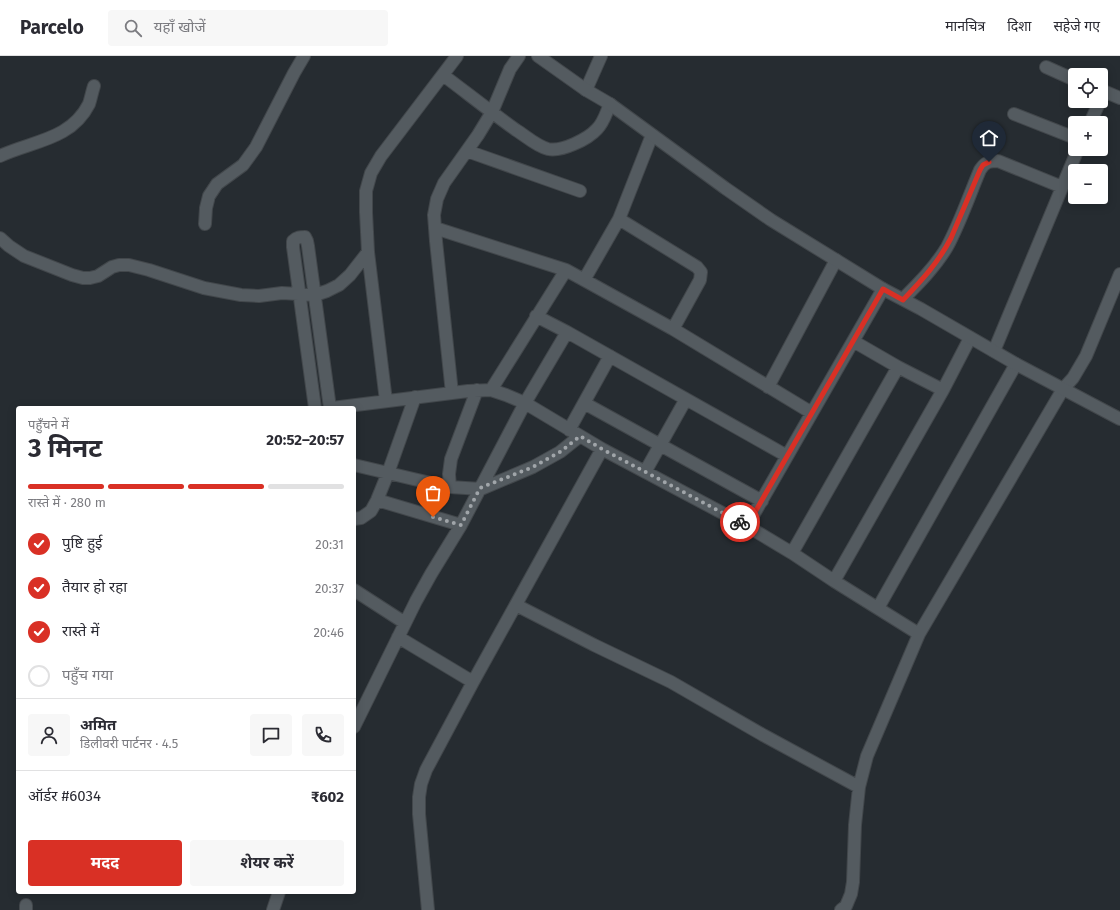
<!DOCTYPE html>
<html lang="hi">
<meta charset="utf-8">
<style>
body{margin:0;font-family:"Fira Sans","Noto Sans Devanagari",sans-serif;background:#f7f7f7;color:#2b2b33;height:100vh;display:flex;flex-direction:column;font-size:15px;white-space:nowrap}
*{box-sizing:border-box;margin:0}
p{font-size:13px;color:#7c7c81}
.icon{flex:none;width:22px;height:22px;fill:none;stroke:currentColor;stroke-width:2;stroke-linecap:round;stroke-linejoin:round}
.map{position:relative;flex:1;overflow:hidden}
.drawer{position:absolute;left:16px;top:350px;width:340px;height:488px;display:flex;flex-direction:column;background:#fff;border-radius:4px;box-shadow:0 2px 10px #0003}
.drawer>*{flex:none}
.controls{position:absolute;left:1068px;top:12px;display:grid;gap:8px}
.controls a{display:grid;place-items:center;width:40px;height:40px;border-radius:4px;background:#fff;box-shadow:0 2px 10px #0003;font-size:20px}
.pin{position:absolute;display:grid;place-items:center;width:34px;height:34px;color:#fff;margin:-41px -17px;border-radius:50% 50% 50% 0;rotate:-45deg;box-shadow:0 0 4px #0007}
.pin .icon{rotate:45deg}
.courier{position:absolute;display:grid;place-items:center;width:40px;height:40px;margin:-20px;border:3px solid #d93025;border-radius:50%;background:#fff;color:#222;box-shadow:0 1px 5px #0007}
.head em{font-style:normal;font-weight:700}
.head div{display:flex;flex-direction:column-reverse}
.head{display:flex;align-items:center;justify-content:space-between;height:68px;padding:0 12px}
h1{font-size:26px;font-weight:700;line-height:30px}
.bar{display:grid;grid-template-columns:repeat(4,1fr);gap:6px 4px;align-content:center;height:48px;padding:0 12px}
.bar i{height:5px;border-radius:3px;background:#e1e1e2}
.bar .current{background:#d93025}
.bar p{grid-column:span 4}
.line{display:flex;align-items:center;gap:10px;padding:0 12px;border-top:1px solid #e1e1e2}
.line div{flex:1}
.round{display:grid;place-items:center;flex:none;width:42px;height:42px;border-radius:4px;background:#f7f7f7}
ol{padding:0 12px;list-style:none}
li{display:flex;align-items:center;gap:12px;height:44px}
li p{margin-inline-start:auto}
li .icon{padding:4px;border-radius:50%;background:#d93025;color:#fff;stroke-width:4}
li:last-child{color:#7c7c81}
li i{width:22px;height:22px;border:2px solid #e1e1e2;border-radius:50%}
.primary-button{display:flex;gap:8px;margin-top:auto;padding:8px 12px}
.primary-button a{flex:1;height:46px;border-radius:4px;background:#d93025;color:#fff;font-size:16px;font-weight:700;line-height:46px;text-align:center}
.primary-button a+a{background:#f7f7f7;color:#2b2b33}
header{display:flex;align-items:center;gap:24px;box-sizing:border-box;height:56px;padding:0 20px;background:#fff;border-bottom:1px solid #e1e1e2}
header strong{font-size:19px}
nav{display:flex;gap:22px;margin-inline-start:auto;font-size:14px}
.search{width:280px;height:36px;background:#f7f7f7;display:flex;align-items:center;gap:10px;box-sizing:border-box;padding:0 14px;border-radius:4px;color:#7c7c81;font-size:15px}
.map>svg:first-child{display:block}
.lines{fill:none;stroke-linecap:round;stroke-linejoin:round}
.minor-casing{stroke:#42474b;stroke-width:14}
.tertiary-casing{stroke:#42474b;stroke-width:14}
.minor{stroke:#545b60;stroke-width:12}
.tertiary{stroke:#545b60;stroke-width:12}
.done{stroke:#a0a5a9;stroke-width:4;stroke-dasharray:0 7.2}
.route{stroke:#d93025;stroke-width:5}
</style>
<header>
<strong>Parcelo</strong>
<div class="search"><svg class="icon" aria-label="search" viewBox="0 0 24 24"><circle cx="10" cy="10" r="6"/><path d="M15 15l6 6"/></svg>यहाँ खोजें</div>
<nav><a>मानचित्र</a><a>दिशा</a><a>सहेजे गए</a></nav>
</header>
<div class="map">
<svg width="1120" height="854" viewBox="0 0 1120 854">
<rect width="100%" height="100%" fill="#262c31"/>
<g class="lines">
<!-- minor casing -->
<g class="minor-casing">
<path id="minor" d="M 1046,11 L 1075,24
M 443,19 C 467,37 491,56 516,74 C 526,80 536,90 548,93 C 562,96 588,83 597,73 C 604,66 606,57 610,48
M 586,34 L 601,0
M 1101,34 L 1120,42
M 1014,58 L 1075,82
M 1090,67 L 1100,45
M 467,95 L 580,135
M 0,100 C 32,85 71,84 89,48 C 91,42 92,36 94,30
M 619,163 L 697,211 L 701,216 L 700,224 L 673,273
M 205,168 L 206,152 L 209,140 L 217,128 L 243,109 L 256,91 L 294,17 L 304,0
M 435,172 L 566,214
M 0,182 L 9,190 L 24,200 L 72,219 L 83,222 L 90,222 L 98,220 L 112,211 L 119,209 L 129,209 L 149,214 L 204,232 L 241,239 L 259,240 L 282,237 L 315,239 L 327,235 L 339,229 L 350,219 L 368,196
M 584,224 L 619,163 L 652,79
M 883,233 L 747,470 L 792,497 L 834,525 L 919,578 L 1063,333 L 1073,322 L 1086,300 L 1120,218
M 903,243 C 919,227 935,211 947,191 C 960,167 969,140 980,114 C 985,106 989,105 998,105 L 1062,131
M 536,260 L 567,276 L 787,400
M 853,285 L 898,311 L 943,334
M 994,295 L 1078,93
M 768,331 L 836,204
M 491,334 L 566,214 L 673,273 L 812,357
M 452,337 L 436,185 L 434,159 L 437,143 L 444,127 L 478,79 L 492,56 L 510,13 L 519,0
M 386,345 L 368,196 L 366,156 L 366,135 L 371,117 L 381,100 L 457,0
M 584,347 L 762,445
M 315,352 L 293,191 L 293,185 C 297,181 300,181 305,181 L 307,185 L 308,190 L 330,352
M 332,352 L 468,335 L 491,334 L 506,339 L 525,347 L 602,393 L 747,470
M 569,374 L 610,300
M 354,409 L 422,425 L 450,431 L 481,433 L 533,411 L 560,396 L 580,380
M 645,416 L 686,343
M 450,431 L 449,418 L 451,403 L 477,334
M 377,444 L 461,469
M 354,463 L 361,462 L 371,455 L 377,444 L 388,417 L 415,341
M 792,497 L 898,311
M 834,525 L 943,334 L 970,282
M 354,534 L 405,567
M 516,549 L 594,589 L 671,626 L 763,679 L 859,731
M 878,552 L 1016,308
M 398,581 L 473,626
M 354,671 L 416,545 L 431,518 L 461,469 L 525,347 L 567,276
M 26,854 L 26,849
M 273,854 L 279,836
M 428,854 L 419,758 L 419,741 L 421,728 L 426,714 L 473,626 L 602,393
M 841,854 L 846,850 L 851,838 L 853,826 L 855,769 L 859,731 L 867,700 L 919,578"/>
</g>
<!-- tertiary casing -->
<g class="tertiary-casing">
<path id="tertiary" d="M 538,0 L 586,34 L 610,48 L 725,132 L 771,164 L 883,233 L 921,253 L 1016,308 L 1120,363"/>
</g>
<!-- minor -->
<use href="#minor" class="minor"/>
<!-- tertiary -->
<use href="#tertiary" class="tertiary"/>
</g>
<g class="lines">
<!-- done -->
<path class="done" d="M 433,461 L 461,469 L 480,432 L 533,411 L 560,396 L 580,380 L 602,393 L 740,466"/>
<!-- route -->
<path class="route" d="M 740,466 L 747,470 L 883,233 L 903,244 C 922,224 938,207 951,182 L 980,114 L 983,109 L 989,106"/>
</g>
</svg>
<div class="controls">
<a><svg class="icon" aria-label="locate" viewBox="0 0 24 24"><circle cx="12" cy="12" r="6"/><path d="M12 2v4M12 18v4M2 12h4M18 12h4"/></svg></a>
<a>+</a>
<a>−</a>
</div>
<div class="pin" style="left:433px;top:461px;background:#ea580c"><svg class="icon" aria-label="bag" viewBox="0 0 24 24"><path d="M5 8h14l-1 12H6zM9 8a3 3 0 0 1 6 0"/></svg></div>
<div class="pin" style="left:989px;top:106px;background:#1f2937"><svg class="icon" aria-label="home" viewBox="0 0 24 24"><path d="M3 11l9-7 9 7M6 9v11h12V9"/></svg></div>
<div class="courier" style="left:740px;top:466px"><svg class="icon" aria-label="bike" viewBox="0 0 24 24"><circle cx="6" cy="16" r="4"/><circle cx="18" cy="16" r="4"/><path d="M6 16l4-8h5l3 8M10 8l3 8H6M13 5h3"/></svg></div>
<section class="drawer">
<div class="head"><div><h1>3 मिनट</h1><p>पहुँचने में</p></div><em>20:52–20:57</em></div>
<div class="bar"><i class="current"></i><i class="current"></i><i class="current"></i><i></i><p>रास्ते में · 280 m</p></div>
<ol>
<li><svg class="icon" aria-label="check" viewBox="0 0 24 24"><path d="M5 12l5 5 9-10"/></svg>पुष्टि हुई<p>20:31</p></li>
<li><svg class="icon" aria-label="check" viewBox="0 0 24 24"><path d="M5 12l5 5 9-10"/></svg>तैयार हो रहा<p>20:37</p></li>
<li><svg class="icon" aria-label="check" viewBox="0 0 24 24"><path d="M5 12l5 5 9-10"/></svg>रास्ते में<p>20:46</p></li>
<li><i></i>पहुँच गया</li>
</ol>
<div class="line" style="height:72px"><a class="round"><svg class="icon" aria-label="person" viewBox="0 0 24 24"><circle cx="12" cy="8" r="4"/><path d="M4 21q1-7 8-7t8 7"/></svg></a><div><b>अमित</b><p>डिलीवरी पार्टनर · 4.5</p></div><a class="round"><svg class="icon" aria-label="chat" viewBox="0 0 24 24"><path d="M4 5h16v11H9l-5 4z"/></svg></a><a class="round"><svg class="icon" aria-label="phone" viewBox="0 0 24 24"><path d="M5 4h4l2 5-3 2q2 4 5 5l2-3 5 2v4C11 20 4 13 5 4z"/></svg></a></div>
<div class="line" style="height:52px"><div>ऑर्डर #6034</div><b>₹602</b></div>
<div class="primary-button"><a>मदद</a><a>शेयर करें</a></div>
</section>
</div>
